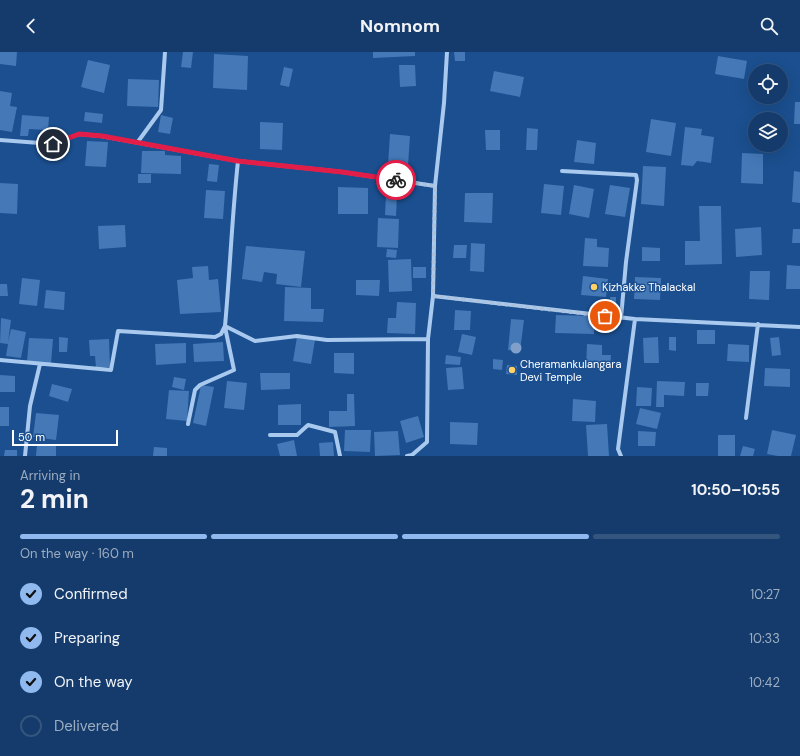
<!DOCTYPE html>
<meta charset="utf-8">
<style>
body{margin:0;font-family:"DM Sans",sans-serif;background:#1d4271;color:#f1f3f6;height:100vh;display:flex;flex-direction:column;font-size:15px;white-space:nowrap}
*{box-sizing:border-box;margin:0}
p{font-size:13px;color:#9dadc1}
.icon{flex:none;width:22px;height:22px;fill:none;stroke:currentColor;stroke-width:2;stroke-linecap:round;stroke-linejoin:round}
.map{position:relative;height:404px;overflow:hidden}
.sheet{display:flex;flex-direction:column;background:#143b6b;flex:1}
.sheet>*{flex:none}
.buttons{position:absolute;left:748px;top:12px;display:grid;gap:8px}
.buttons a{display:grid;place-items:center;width:40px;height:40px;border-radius:50%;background:#143b6b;box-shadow:0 4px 16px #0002,0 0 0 1px #33557e;font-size:20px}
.scale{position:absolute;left:12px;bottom:10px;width:106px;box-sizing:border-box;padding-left:4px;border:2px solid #fff;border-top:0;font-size:11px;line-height:14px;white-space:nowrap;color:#fff;-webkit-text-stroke:3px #1b4f8f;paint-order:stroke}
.pin{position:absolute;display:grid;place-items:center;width:34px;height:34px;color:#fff;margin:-17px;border:2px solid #fff;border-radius:50%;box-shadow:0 1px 4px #0007}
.courier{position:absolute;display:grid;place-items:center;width:40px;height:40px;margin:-20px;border:3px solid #e11d48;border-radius:50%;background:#fff;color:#222;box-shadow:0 1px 5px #0007}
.head em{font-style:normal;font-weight:700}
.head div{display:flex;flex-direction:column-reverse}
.head{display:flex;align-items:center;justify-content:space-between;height:68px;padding:0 20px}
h1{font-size:26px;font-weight:700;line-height:30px}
.bar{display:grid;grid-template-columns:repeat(4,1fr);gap:6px 4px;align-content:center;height:48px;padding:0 20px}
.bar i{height:5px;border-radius:3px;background:#33557e}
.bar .on{background:#90b9f0}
.bar p{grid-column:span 4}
ol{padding:0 20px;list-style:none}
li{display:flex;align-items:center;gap:12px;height:44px}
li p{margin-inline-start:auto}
li .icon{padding:4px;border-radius:50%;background:#90b9f0;color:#111;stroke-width:4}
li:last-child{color:#9dadc1}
li i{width:22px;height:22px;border:2px solid #33557e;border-radius:50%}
header{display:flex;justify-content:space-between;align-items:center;height:52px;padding:0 20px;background:#143b6b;font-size:18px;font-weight:700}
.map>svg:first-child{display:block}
.building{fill:#4478b7}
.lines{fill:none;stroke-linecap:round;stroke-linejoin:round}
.street{stroke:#a9c9ee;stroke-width:4}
.tree{fill:#7ea0ca}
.done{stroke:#afc1d8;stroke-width:4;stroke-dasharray:0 7.2}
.route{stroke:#e11d48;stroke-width:5}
.poi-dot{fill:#ffd166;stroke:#1b4f8f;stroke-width:1.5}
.labels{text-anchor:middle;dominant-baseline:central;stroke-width:3;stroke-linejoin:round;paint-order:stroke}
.poi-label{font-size:11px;fill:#fff;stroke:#1b4f8f;text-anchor:start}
</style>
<header><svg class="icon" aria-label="back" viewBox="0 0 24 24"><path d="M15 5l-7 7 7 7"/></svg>Nomnom<svg class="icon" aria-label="search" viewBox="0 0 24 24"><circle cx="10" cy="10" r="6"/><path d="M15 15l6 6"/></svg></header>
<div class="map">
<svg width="800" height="404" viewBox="0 0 800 404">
<rect width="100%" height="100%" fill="#1b4f8f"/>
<!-- building -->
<path class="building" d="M 0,0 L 17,0 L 16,14 L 0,12 Z
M 183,0 L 193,0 L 191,16 L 181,15 Z
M 373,0 L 415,0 L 415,4 L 373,6 Z
M 454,0 L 465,0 L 465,9 L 455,9 Z
M 214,2 L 248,4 L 247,38 L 213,36 Z
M 718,4 L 747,9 L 744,27 L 715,22 Z
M 88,8 L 110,13 L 104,41 L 81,35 Z
M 399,13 L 415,13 L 416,34 L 400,35 Z
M 284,15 L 293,17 L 289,35 L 280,33 Z
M 494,19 L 524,25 L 520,45 L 490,39 Z
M 128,27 L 159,28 L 158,55 L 127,54 Z
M 0,39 L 12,41 L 10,54 L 17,55 L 12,80 L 0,78 Z
M 795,50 L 800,50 L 800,72 L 794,72 Z
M 85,60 L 103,62 L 102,71 L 84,69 Z
M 22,63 L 49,65 L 48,78 L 29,77 L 28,84 L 20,84 Z
M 161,63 L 173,66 L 170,82 L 158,80 Z
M 651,67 L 676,71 L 671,104 L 646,100 Z
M 260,70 L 283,71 L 282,98 L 260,97 Z
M 685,75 L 702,77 L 701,83 L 714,85 L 711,111 L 697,109 L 693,114 L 681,113 Z
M 527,76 L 538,77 L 537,98 L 526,98 Z
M 485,78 L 500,78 L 500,98 L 486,98 Z
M 390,82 L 410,84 L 408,114 L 388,113 Z
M 577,88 L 596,91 L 594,112 L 574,110 Z
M 87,89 L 108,90 L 106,115 L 85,114 Z
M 142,99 L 165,99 L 165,103 L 181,104 L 181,122 L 141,121 Z
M 742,101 L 763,102 L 763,132 L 741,131 Z
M 209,112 L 219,113 L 217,130 L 207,129 Z
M 643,114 L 666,115 L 664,154 L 641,152 Z
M 794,119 L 800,120 L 800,151 L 792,150 Z
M 138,122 L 151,122 L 151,131 L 138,131 Z
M 0,131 L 18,132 L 17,162 L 0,161 Z
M 544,132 L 564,134 L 561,163 L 541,161 Z
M 574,133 L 594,137 L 589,166 L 569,162 Z
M 610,133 L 630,136 L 625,165 L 605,162 Z
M 338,135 L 368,136 L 368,162 L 338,162 Z
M 206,138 L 225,139 L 223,167 L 204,166 Z
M 465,141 L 493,141 L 492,171 L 464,170 Z
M 386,142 L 397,142 L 396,164 L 385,163 Z
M 699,154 L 721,154 L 722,212 L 685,213 L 685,189 L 700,189 Z
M 378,166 L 399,167 L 398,196 L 377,195 Z
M 125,173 L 126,195 L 99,197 L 98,174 Z
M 761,175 L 762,203 L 736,205 L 735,177 Z
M 793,177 L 800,177 L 800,191 L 792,191 Z
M 585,186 L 597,187 L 597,195 L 609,196 L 608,215 L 583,214 Z
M 471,191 L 485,192 L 484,220 L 470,219 Z
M 454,193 L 467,193 L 466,206 L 453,206 Z
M 246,194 L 305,199 L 301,235 L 276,232 L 277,222 L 264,220 L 262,230 L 242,227 Z
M 642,195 L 660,196 L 660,209 L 642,209 Z
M 387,197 L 397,198 L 396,206 L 386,205 Z
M 411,207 L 412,239 L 389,240 L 388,208 Z
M 787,213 L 800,214 L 800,237 L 786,237 Z
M 208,214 L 209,228 L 218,227 L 221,260 L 180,262 L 177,228 L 193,226 L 192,215 Z
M 413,215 L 426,215 L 426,226 L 413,226 Z
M 750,219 L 770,219 L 769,248 L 749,247 Z
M 583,224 L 608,227 L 606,245 L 581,243 Z
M 635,225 L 661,226 L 660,248 L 634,247 Z
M 22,226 L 40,228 L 37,254 L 19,252 Z
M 356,228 L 380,228 L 379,244 L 356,243 Z
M 0,232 L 7,232 L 8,244 L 0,244 Z
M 285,235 L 311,236 L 311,257 L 324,257 L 323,270 L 284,269 Z
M 46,238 L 65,240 L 64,258 L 44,256 Z
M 610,245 L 616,245 L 616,251 L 610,250 Z
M 397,250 L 416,251 L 415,282 L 387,281 L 388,266 L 396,266 Z
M 455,258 L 471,259 L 470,278 L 454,278 Z
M 556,263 L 594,264 L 594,282 L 555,281 Z
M 1,266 L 11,268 L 8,290 L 11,277 L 26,280 L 21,306 L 6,304 L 8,292 L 0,291 Z
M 511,267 L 524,268 L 520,299 L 508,298 Z
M 697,278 L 715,278 L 715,292 L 697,292 Z
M 462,282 L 476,285 L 472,303 L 458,300 Z
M 59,285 L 68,286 L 67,300 L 59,300 Z
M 297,285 L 315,288 L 311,312 L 293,309 Z
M 658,285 L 659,311 L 644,311 L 643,286 Z
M 669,285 L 676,285 L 676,299 L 669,298 Z
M 779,285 L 781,303 L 772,304 L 770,286 Z
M 29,286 L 53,287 L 51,312 L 27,310 Z
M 109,287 L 110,315 L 96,316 L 95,304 L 90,304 L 89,288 Z
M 223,290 L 224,309 L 194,310 L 193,292 Z
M 186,291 L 186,311 L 156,313 L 155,292 Z
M 587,292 L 602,293 L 602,303 L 611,303 L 610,317 L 586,316 Z
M 728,292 L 749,293 L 749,310 L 727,309 Z
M 334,301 L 354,301 L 354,322 L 334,321 Z
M 446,303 L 461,305 L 460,313 L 445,312 Z
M 493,307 L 503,308 L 502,318 L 493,317 Z
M 507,313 L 517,314 L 517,323 L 506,322 Z
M 462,315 L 464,337 L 448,338 L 446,316 Z
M 765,316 L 790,317 L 790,335 L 764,334 Z
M 260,321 L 290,321 L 290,337 L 261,338 Z
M 0,323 L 15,324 L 15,340 L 0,340 Z
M 174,325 L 186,327 L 184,338 L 172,335 Z
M 227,329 L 247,331 L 244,358 L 224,356 Z
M 657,329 L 685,330 L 684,344 L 664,343 L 664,355 L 656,355 Z
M 696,331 L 709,331 L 708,344 L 696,344 Z
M 52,332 L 72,337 L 68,350 L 49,344 Z
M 201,333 L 214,335 L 206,374 L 193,371 Z
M 637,335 L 652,336 L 651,354 L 636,354 Z
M 169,338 L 189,339 L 187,369 L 166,367 Z
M 347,342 L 354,342 L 355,374 L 329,375 L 329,359 L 347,359 Z
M 573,347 L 596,349 L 595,370 L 572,369 Z
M 301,352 L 301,373 L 278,373 L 278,353 Z
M 0,355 L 9,355 L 9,374 L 0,374 Z
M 640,356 L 661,361 L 657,377 L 636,372 Z
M 36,361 L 59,363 L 56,388 L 33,385 Z
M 418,364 L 424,385 L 406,391 L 400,369 Z
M 450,370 L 478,371 L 477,393 L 450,392 Z
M 607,372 L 609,404 L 588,404 L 586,373 Z
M 345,378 L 371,378 L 370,400 L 344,399 Z
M 772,378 L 796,383 L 791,404 L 778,404 L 767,402 Z
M 398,379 L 400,403 L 375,404 L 374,380 Z
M 638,379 L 656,380 L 655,394 L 638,394 Z
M 718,383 L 735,383 L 735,404 L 718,404 Z
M 294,388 L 297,404 L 280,404 L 277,392 Z
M 333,390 L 334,404 L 320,404 L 319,391 Z
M 37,392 L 56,392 L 56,404 L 36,404 Z
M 743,394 L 755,397 L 753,404 L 740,404 Z
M 154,395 L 167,396 L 167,404 L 153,404 Z
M 5,398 L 17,398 L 17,404 L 4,404 Z"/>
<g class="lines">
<!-- street -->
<path class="street" d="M 0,88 L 53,92 L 79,82 L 101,84 L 238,109 L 342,120 L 435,134
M 137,91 L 161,58 L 165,0
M 562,119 L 636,123 L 637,128 L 626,210 L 621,266
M 433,244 L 635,267 L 618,397 L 621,404
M 635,267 L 800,275
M 225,274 L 255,289 L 297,284 L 327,288 L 428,287
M 0,308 L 111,318 L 118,279 L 215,285 L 221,282 L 225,274 C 230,219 232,164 238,109
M 746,366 L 758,272
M 188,372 L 195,338 L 200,333 L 234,318 L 225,275
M 270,383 L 297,383 L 308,373 L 335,380 L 340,404
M 25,404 L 30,354 L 40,312
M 407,404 L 412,403 L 427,390 L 428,287 L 433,244 L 435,134 L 444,51 L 447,0"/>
</g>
<!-- trees -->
<circle class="tree" cx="516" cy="296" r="5.5"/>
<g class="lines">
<!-- done -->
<path class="done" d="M 396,128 L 435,134 L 433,244 L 605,264"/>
<!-- route -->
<path class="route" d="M 53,92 L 79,82 L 102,84 L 238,109 L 342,120 L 396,128"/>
</g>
<!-- markers -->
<g class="poi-dot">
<circle cx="594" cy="235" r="4"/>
<circle cx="512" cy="318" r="4"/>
</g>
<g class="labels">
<!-- poi labels -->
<g class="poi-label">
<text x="602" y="235">Kizhakke Thalackal</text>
<text x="520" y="312">Cheramankulangara<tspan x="520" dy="13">Devi Temple</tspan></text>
</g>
</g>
</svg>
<div class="buttons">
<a><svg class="icon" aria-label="locate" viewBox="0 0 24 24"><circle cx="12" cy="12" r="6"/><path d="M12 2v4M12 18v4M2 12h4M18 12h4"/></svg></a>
<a><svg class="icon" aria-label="layers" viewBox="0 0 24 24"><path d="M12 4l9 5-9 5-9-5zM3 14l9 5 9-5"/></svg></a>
</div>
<div class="scale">50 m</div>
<div class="pin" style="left:605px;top:264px;background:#ea580c"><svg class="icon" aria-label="bag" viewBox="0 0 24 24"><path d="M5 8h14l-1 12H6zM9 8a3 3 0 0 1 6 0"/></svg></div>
<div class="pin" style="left:53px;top:92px;background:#1f2937"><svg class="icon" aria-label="home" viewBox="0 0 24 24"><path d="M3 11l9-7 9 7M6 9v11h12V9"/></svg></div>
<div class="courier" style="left:396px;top:128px"><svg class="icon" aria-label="bike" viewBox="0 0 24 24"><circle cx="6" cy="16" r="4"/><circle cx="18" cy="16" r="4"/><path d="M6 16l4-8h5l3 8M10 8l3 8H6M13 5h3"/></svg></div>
</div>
<section class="sheet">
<div class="head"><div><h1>2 min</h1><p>Arriving in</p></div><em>10:50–10:55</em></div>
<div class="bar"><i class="on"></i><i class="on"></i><i class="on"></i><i></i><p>On the way · 160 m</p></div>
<ol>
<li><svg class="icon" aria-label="check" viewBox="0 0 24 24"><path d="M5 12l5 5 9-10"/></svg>Confirmed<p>10:27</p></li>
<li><svg class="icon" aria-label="check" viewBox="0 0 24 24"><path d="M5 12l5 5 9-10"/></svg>Preparing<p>10:33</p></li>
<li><svg class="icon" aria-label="check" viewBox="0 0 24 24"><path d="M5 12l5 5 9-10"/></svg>On the way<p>10:42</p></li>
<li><i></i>Delivered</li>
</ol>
</section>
